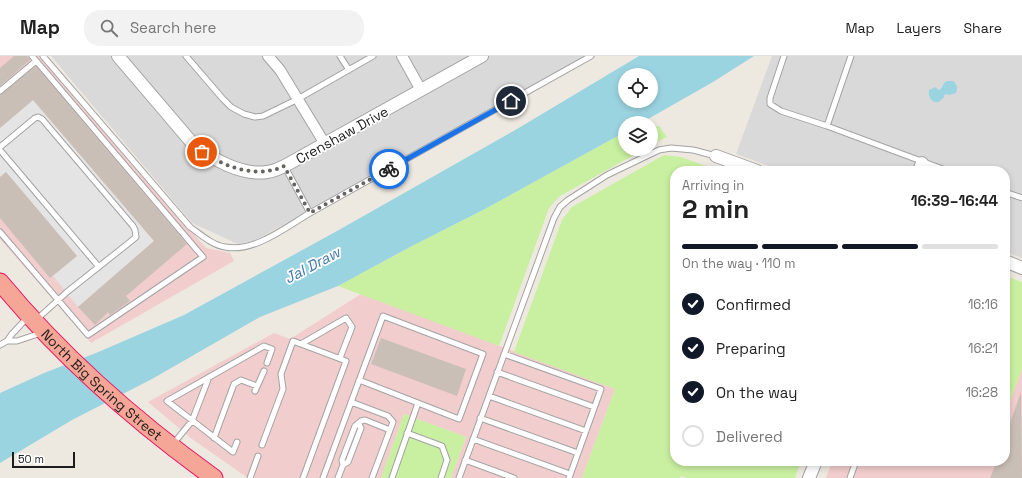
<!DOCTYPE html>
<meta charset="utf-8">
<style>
body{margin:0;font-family:"Space Grotesk",sans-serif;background:#f2f2f2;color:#222;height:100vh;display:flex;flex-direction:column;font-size:15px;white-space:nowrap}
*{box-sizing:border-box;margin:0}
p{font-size:13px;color:#767676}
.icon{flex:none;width:22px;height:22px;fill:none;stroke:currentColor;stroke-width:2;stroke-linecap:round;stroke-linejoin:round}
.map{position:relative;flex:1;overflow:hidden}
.drawer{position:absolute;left:670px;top:110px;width:340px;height:300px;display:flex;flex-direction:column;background:#fff;border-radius:16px;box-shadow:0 2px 6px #0003}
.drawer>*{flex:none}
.buttons{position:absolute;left:618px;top:12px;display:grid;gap:8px}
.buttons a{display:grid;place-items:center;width:40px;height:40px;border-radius:50%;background:#fff;box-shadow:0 2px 6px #0003;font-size:20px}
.scale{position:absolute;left:12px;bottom:10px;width:63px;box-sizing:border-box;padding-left:4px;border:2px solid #1c1c1c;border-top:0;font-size:11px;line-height:14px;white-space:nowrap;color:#1c1c1c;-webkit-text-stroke:3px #fff;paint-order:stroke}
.pin{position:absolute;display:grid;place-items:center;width:34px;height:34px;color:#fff;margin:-17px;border:2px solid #fff;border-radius:50%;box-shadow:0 1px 4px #0007}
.courier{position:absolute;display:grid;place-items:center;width:40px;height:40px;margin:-20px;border:3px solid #1a73e8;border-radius:50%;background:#fff;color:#222;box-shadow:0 1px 5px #0007}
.head em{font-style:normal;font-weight:700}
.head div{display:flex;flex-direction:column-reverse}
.head{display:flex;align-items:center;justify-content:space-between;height:68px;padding:0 12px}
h1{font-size:26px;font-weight:700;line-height:30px}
.bar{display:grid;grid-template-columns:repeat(4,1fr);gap:6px 4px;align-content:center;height:48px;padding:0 12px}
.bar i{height:5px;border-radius:3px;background:#e0e0e0}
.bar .active{background:#111827}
.bar p{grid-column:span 4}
ol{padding:0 12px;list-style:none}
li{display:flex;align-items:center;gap:12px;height:44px}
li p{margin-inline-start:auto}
li .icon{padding:4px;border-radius:50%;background:#111827;color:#fff;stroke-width:4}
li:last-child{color:#767676}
li i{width:22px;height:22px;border:2px solid #e0e0e0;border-radius:50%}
header{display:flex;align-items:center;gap:24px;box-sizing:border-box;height:56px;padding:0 20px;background:#fff;border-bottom:1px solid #e0e0e0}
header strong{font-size:19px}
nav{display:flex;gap:22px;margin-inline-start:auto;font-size:14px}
.search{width:280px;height:36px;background:#f2f2f2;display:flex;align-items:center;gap:10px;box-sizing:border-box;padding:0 14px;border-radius:16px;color:#767676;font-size:15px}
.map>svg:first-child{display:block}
.residential{fill:#dad9d9}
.commercial{fill:#f2cdcd}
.grass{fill:#c9efa0}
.parking{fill:#e4e4e4}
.water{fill:#9bd4e1;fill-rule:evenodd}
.building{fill:#cabfb6}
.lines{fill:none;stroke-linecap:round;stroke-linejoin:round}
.service-casing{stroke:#a3a3a3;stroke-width:7}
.minor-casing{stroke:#a3a3a3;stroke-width:12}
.tertiary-casing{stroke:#a3a3a3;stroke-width:14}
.trunk-casing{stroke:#e71363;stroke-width:19}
.service{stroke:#fff;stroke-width:5}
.minor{stroke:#fff;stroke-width:10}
.tertiary{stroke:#fff;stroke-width:12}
.trunk{stroke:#f6a696;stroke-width:17}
.done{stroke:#666461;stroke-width:4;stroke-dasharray:0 7.2}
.route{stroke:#1a73e8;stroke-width:5}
.labels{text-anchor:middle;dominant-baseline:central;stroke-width:3.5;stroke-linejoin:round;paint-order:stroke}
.street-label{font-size:14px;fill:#1c1c1c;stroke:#fff}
.water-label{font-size:15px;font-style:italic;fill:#3e79ac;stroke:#fff}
</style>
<header>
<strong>Map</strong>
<div class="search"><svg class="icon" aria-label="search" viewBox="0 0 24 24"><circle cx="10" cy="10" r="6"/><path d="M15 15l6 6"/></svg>Search here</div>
<nav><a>Map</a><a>Layers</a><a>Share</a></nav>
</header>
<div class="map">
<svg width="1022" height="422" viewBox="0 0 1022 422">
<rect width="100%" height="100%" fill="#eee9e0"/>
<!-- residential -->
<path class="residential" d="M 51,0 L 586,0 L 254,185 L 238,188 L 192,167 Z
M 772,0 L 1022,0 L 1022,202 L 1005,196 L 1005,115 L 783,115 L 736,98 Z"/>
<!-- commercial -->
<path class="commercial" d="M 0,0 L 43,0 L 197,182 L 206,192 L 230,197 L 234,205 L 91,287 L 0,183 Z
M 361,238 L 615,333 L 582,422 L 451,422 L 466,381 L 404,358 L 381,422 L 248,422 L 192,383 L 148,346 L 274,277 L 290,283 Z
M 1022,313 L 1022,422 L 826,422 L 832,405 L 1005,405 L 1005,359 Z"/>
<!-- grass -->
<path class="grass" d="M 659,70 L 667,81 L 651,89 L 651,72 Z
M 625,77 L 625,93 L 645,93 L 560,140 L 549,152 L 499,290 L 338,230 L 410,191 L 483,154 L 621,78 Z
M 664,99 L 681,101 L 720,115 L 675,115 L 675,405 L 801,405 L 795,422 L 687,422 L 681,420 L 680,422 L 582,422 L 615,333 L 514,296 L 562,164 L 572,151 Z
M 1005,220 L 1022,226 L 1022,313 L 1005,359 Z
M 404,358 L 466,381 L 451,422 L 381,422 Z"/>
<!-- parking -->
<path class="parking" d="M 33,44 L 154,185 L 78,251 L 53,220 L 77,200 L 6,116 L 0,121 L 0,72 Z"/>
<!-- water -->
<path class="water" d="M 639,0 L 754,0 L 713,26 L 641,67 L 625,67 L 625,76 L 483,154 L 410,191 L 338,230 L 260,261 L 152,323 L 72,364 L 0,407 L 0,337 L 44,317 L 96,297 L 184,259 L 337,175 L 517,73 ZM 625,19 L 651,19 L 651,45 L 625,45 Z
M 947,25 L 953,25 C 957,28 958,32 956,37 L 950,39 L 945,38 C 944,40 944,42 942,43 C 936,51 927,43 929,34 L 936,31 L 938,34 L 941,33 L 944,27 Z"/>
<!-- building -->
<path class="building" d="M 14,0 L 27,0 L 30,4 L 0,30 L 0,12 Z
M 36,10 L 187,188 L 126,240 L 130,245 L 110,259 L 108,256 L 95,269 L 78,251 L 154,185 L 33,44 L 0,72 L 0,39 Z
M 6,116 L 77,200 L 50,222 L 0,162 L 0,121 Z
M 381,282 L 466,313 L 457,340 L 371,308 Z
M 1021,336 L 1022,422 L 990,422 L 997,405 L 1005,405 L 1005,381 Z"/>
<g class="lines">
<!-- service casing -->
<g class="service-casing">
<path id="service" d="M 43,0 L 190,171 C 200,178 212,189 225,191 C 254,197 286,171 310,157
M 186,0 L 223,43 L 231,51 L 244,58 L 255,61 L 263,60 L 296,44 L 373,0
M 340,0 L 349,14
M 784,0 L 770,42 L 770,48 L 781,55 L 827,70
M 851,0 L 827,70 C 867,85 907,100 948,115
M 0,35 L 36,5
M 0,91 L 35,62 L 38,61 L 42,63 L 133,170 L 135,174 L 136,181 L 130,186 L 67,236 L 36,264
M 0,94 L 99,211
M 285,111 L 310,157 L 591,0
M 1005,136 L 1022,142
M 0,176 L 88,279 L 203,201 L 32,0
M 7,285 L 12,278 L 27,262
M 301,288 L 346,262 L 352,271 L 340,302
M 0,289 L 7,285 L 17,285 L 41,277
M 504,298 L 601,333 L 569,422
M 497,316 L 594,351
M 255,335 L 264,315
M 489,340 L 586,375
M 351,346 L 388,360 L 393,366 L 372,422
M 480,362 L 578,397
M 407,377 L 442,390 L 447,404 L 441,422
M 214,382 L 234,328 L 241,324 L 257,330
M 473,383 L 570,418
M 237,386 L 233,396 L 167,345 L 264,290 L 272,293 L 267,307
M 173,388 L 192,365 L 209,321
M 262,389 L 283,333 L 281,318 L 293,285 L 346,305 L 303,422
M 465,404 L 514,422
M 343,409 L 348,406 L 361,372 L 359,368
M 250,422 L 258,400
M 323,422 L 383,260 L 483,298 L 459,363 L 359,324
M 338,422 L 343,409 L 342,404 L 355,370 L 361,365 L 365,364 L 390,374
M 392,422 L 418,347
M 459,422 L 554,162 L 560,151 L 568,144 L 607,119 L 659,94 L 671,92 L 693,94 L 716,100
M 850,422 L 856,405"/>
</g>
<!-- minor casing -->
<g class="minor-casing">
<path id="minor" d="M 268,0 L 280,14 L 325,88
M 402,0 L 421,34"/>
</g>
<!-- tertiary casing -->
<g class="tertiary-casing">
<path id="tertiary" d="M 118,0 L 193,88 C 212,103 242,120 267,116 C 276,115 283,111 290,107 L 482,0
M 716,100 L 757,115
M 919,115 L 922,107
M 1005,205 L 1022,212
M 809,422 L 816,405"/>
</g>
<!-- trunk casing -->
<g class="trunk-casing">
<g id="trunk">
<path id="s1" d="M 0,226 C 62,301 135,365 214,422"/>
</g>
</g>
<!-- service -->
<use href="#service" class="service"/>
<!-- minor -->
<use href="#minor" class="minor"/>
<!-- tertiary -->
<use href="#tertiary" class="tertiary"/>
<!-- trunk -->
<use href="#trunk" class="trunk"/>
</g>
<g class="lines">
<!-- done -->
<path class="done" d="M 202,96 C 225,111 258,123 284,110 L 310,157 L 389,113"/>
<!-- route -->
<path class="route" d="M 389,113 L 511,45"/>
</g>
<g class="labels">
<!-- street labels -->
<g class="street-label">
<text transform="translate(342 79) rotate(-29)">Crenshaw Drive</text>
<text stroke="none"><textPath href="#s1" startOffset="145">North Big Spring Street</textPath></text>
</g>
<!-- water labels -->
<g class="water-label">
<text transform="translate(312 209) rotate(-28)">Jal Draw</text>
</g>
</g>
</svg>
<div class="buttons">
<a><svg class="icon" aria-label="locate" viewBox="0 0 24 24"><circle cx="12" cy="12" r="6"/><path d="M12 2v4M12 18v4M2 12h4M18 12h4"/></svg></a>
<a><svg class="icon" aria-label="layers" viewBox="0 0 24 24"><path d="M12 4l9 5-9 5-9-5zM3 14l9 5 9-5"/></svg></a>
</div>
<div class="scale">50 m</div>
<div class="pin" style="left:202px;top:96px;background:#ea580c"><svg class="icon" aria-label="bag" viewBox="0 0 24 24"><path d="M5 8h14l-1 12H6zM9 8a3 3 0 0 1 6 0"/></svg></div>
<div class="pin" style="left:511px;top:45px;background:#1f2937"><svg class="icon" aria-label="home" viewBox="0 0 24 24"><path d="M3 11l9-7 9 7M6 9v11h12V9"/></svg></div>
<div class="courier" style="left:389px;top:113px"><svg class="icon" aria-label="bike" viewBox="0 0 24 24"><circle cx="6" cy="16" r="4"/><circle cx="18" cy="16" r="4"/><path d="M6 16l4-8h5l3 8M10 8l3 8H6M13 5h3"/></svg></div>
<section class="drawer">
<div class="head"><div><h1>2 min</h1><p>Arriving in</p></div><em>16:39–16:44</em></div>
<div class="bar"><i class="active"></i><i class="active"></i><i class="active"></i><i></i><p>On the way · 110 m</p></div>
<ol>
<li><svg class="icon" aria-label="check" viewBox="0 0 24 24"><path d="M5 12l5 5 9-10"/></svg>Confirmed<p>16:16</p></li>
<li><svg class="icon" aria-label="check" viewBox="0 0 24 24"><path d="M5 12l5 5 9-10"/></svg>Preparing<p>16:21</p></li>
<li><svg class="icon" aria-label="check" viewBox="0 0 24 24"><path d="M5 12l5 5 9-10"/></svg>On the way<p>16:28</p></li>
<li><i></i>Delivered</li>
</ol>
</section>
</div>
